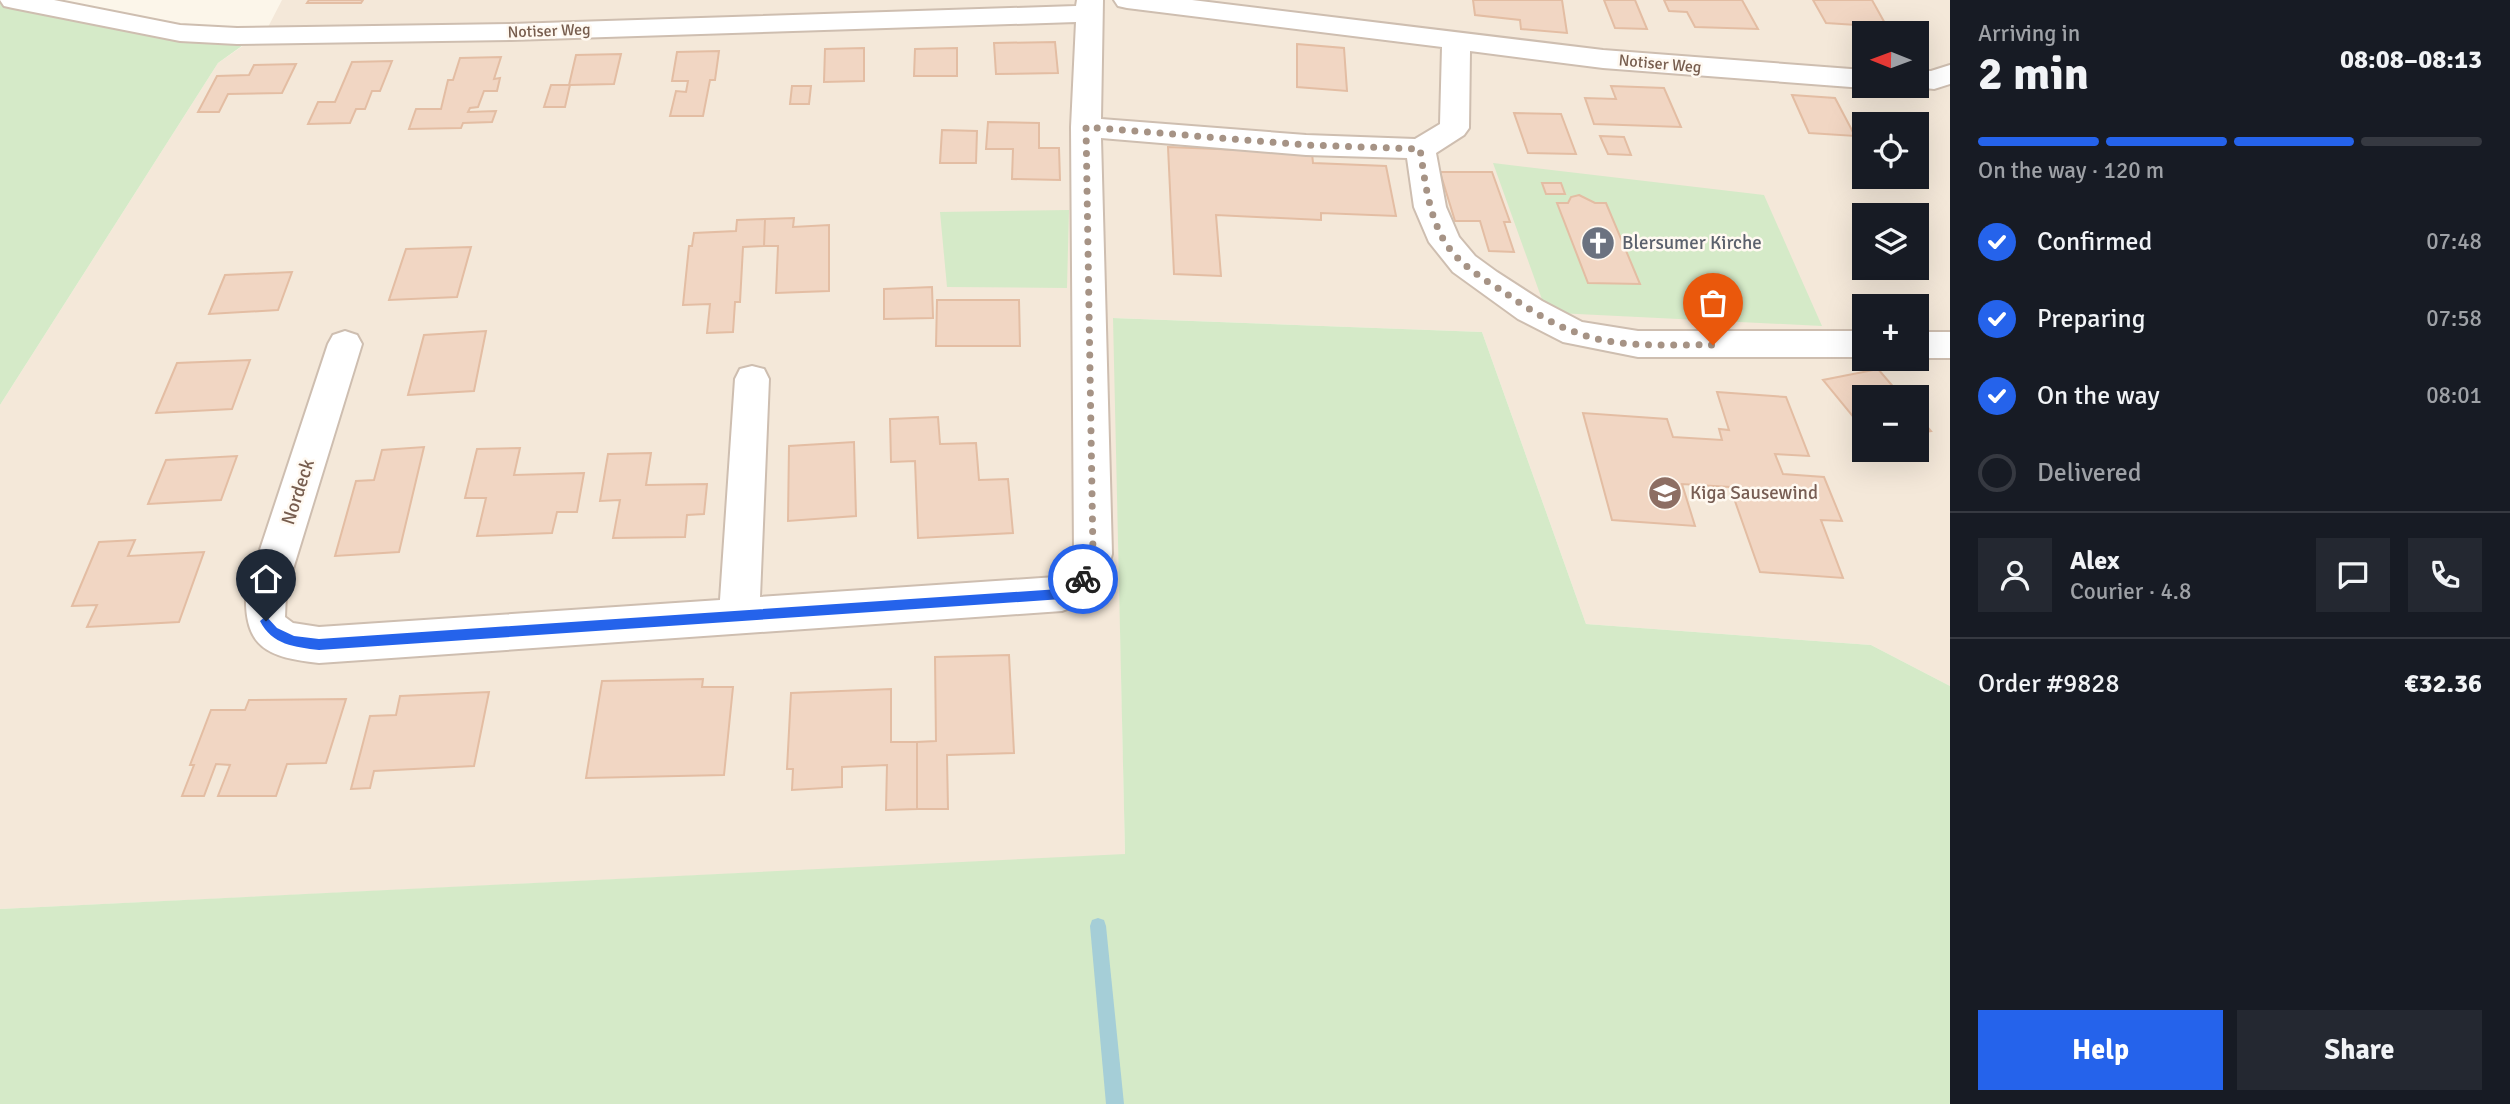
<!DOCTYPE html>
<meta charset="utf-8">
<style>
body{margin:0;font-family:Signika,sans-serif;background:#242831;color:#f1f3f6;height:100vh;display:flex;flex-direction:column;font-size:26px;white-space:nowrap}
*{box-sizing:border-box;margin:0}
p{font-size:23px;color:#9ea1a6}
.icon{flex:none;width:38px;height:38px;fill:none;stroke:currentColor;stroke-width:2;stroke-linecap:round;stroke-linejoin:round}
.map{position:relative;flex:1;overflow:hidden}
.details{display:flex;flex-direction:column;background:#171b24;width:560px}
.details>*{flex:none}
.needle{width:46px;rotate:271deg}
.controls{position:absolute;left:1852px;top:21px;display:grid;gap:14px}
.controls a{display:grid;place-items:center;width:77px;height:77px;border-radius:0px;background:#171b24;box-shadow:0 7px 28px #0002;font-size:35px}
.pin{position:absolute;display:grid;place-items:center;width:60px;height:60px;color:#fff;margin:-72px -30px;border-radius:50% 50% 50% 0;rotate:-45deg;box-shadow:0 0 7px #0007}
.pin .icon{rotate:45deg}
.courier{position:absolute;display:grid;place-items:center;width:70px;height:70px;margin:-35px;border:5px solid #2563eb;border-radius:50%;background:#fff;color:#222;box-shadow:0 2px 9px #0007}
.headline em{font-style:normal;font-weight:800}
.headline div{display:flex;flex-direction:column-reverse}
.headline{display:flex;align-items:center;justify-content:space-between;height:119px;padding:0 28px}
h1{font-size:46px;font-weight:800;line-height:52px}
.bar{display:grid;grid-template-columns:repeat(4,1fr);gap:10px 7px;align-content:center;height:84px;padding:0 28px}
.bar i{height:9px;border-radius:5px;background:#363941}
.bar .active{background:#2563eb}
.bar p{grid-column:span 4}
.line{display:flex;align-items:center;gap:18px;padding:0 28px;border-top:2px solid #363941}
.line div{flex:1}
.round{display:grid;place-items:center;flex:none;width:74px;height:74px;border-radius:0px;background:#242831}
ol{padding:0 28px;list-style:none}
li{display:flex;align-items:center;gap:21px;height:77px}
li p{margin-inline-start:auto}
li .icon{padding:7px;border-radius:50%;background:#2563eb;color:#fff;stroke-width:4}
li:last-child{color:#9ea1a6}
li i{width:38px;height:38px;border:4px solid #363941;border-radius:50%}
.primary-button{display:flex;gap:14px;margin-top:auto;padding:14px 28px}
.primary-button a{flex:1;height:80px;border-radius:0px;background:#2563eb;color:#fff;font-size:28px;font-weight:800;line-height:80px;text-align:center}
.primary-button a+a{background:#242831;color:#f1f3f6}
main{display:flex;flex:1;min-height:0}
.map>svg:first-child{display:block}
.residential{fill:#f4e8d9;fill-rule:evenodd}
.green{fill:#d5eac8}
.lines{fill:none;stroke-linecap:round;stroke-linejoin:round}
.stream{fill:#a5ced7;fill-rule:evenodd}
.building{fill:#f1d6c3;stroke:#e3bda3;stroke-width:2}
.street-casing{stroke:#cebeb0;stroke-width:4}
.street{fill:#fff;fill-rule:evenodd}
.route{fill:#2563eb}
.done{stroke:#a69385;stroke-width:7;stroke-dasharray:0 12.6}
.labels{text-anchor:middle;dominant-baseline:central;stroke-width:5;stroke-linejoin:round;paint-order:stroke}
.far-street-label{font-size:16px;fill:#775d4e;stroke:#fff9f1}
.worship-label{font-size:19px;fill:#5b616d;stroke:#fff9f1;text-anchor:start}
.street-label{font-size:19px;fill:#775d4e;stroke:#fff9f1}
.education-label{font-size:19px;fill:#785e54;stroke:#fff9f1;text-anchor:start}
</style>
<main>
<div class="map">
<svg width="1950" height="1104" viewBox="0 0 1950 1104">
<rect width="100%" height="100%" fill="#fcf6ea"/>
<!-- residential -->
<path class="residential" d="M 282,0 L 1950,0 L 1950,686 L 1871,645 L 1586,624 L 1482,332 L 1114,318 L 1125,855 L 0,909 L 0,405 L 218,63 L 267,29 ZM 1864,33 L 1916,33 L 1916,86 L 1864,86 ZM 1864,124 L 1916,124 L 1916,177 L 1864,177 ZM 1864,215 L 1916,215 L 1916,268 L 1864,268 ZM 1864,306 L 1916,306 L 1916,359 L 1864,359 ZM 1864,397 L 1916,397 L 1916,450 L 1864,450 Z"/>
<!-- green -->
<path class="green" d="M 0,2 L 174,37 L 246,43 L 218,63 L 0,405 Z
M 1493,163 L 1764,195 L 1822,326 L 1557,313 L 1544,305 Z
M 1069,210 L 1067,288 L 947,287 L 940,212 Z
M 1113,318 L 1482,332 L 1586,624 L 1871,645 L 1950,686 L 1950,1104 L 0,1104 L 0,909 L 1125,854 Z"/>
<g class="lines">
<!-- stream -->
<path class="stream" d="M 1098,918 L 1104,920 L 1106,926 L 1124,1104 L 1106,1104 L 1090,926 L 1092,920 Z"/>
</g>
<!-- building -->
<path class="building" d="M 309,0 L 363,0 L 361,3 L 307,3 Z
M 1473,0 L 1562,0 L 1567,33 L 1521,29 L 1520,20 L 1475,15 Z
M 1604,0 L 1635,0 L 1647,29 L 1615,28 Z
M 1664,0 L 1742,0 L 1758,29 L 1695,27 L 1687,12 L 1669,11 Z
M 1813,0 L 1872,0 L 1887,27 L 1826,23 Z
M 1055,42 L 1058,73 L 996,74 L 994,43 Z
M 1297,44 L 1344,48 L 1347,91 L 1297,87 Z
M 864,48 L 864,81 L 824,82 L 825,49 Z
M 957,48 L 957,76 L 914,76 L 915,49 Z
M 719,51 L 715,80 L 710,80 L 703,116 L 670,116 L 676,91 L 686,92 L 688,81 L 672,81 L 677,52 Z
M 621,54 L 614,84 L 570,85 L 565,107 L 544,107 L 551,85 L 569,85 L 576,55 Z
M 501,57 L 494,79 L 500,78 L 497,91 L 484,91 L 478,107 L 470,108 L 468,112 L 496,111 L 492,122 L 463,123 L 461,128 L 409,129 L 416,109 L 441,109 L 448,80 L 453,80 L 460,58 Z
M 392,61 L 380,91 L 372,91 L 365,109 L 356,109 L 350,123 L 308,124 L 318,102 L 335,102 L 352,62 Z
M 296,64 L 282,93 L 228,94 L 219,112 L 198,112 L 217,76 L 249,75 L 254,65 Z
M 792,86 L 811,86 L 809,104 L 790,104 Z
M 1611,86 L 1664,88 L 1681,127 L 1594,124 L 1585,98 L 1616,99 Z
M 1792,95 L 1835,98 L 1855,136 L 1809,133 Z
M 1514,113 L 1561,114 L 1576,154 L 1528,153 Z
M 988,122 L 1039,123 L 1039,148 L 1059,148 L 1060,180 L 1012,179 L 1013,149 L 986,149 Z
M 942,130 L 977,131 L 976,163 L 940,163 Z
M 1600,136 L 1624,137 L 1631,155 L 1608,154 Z
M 1168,147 L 1312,153 L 1313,163 L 1386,166 L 1396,216 L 1321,213 L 1321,220 L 1216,215 L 1221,276 L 1174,274 Z
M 1440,172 L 1492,172 L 1510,222 L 1504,222 L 1514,252 L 1489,251 L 1480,221 L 1455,221 Z
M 1542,183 L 1561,183 L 1565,194 L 1546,194 Z
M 1579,195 L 1595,203 L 1606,203 L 1640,284 L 1588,283 L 1557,203 L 1568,203 L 1571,197 Z
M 794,218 L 793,227 L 829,225 L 829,291 L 776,293 L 778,246 L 764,246 L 765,219 Z
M 765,219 L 764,246 L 743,247 L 740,302 L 735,302 L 733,332 L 707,333 L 710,304 L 683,305 L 689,246 L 692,246 L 694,233 L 736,231 L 737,220 Z
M 471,247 L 457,297 L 389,300 L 406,249 Z
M 292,272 L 278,310 L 209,314 L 225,275 Z
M 932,287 L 933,318 L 884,319 L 884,289 Z
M 937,300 L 1019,300 L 1020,346 L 936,346 Z
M 486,331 L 474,391 L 408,395 L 424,335 Z
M 250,360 L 232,409 L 156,413 L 177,363 Z
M 1878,369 L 1902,397 L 1864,397 L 1864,430 L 1823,380 Z
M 1717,392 L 1786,397 L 1809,456 L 1775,454 L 1783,474 L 1824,477 L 1842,521 L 1821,520 L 1843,578 L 1760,572 L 1730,487 L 1682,484 L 1695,526 L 1612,520 L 1583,413 L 1667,419 L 1673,437 L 1722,440 L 1719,429 L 1729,430 Z
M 1916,414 L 1931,431 L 1916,434 Z
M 938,417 L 940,444 L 976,443 L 979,480 L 1008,479 L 1013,533 L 918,538 L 915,461 L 891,462 L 890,419 Z
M 854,442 L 856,516 L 788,521 L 789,446 Z
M 424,447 L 399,552 L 335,556 L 356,481 L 374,480 L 382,450 Z
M 520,448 L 514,475 L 584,473 L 577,512 L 557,512 L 552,533 L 477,536 L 486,498 L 465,498 L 477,449 Z
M 651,453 L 646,485 L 707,484 L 704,514 L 687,515 L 685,537 L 613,538 L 620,500 L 600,501 L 608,454 Z
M 237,456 L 221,500 L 148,504 L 166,460 Z
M 135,540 L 128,556 L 204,552 L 179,622 L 87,627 L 97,605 L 72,606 L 99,542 Z
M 1009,655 L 1014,753 L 947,755 L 948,809 L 917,809 L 917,742 L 936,741 L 935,657 Z
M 703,679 L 702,687 L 733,687 L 724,775 L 586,778 L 602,681 Z
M 891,689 L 891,742 L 917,742 L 917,809 L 886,810 L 887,765 L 842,767 L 842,787 L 792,790 L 793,769 L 787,769 L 791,693 Z
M 489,692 L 474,766 L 374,771 L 370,788 L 351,789 L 370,716 L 396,715 L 400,696 Z
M 346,699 L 326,763 L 287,764 L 276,796 L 218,796 L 230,765 L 216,764 L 204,796 L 182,796 L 194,765 L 190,765 L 211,710 L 245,710 L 249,700 Z"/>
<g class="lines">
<!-- street casing -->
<g class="street-casing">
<path id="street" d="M 0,0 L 54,0 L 180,25 L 237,28 L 511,24 L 1076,6 L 1077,0 L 1103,0 L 1101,119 L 1306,135 L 1415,139 L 1440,124 L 1442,47 L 1127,8 L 1118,6 L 1114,0 L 1192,0 L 1603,50 L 1864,70 L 1864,86 L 1872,86 L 1864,88 L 1603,68 L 1470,51 L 1469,128 L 1464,135 L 1436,153 L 1446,207 L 1459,237 L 1475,256 L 1497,272 L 1542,301 L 1582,322 L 1638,331 L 1864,331 L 1864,357 L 1638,357 L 1563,342 L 1518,319 L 1453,272 L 1429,242 L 1414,207 L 1407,158 L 1306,155 L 1101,138 L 1112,554 C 1105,584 1091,601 1062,611 L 319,663 C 267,657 244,648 246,592 L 328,344 L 333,335 L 345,331 L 357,335 L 362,344 L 286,592 L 285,617 L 293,623 L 319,627 L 720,600 L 735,379 L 740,369 L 752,366 L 764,369 L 769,379 L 760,597 L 1056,577 L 1069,566 L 1074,554 L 1071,127 L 1076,22 L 511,40 L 237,44 L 180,41 L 13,8 L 4,6 Z
M 1950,65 L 1950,84 L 1934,89 L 1906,86 L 1916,86 L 1916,71 L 1931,71 Z
M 1916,332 L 1950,332 L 1950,358 L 1916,358 Z"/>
</g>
<!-- street -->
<use href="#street" class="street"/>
</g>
<!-- route -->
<path class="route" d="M 1083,574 L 1089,579 L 1087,582 L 1062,599 L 319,650 C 295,647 272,645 260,621 L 266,616 L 277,628 L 294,636 L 319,639 L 1059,589 Z"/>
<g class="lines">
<!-- done -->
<path class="done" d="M 1083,579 L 1090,571 L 1093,554 L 1086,127 L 1306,145 L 1420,149 C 1425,180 1428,214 1445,242 C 1457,262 1481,278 1501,290 C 1524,306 1549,323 1575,332 C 1617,349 1668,344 1713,345"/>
</g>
<!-- icons -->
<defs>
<g id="church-disc" transform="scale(1.75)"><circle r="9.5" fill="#6b7280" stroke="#fff9f1"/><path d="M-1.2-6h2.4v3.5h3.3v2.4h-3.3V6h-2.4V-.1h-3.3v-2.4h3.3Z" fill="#fff"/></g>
<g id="school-disc" transform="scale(1.75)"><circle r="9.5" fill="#8d6e63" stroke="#fff9f1"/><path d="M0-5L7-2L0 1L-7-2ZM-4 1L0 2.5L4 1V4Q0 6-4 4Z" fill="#fff"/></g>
</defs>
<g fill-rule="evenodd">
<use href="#church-disc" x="1598" y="243"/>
<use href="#school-disc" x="1665" y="493"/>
</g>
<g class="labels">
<!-- far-street labels -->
<g class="far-street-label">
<text transform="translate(549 31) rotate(-2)">Notiser Weg</text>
<text transform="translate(1660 64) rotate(5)">Notiser Weg</text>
</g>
<!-- worship labels -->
<g class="worship-label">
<text x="1622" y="243">Blersumer Kirche</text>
</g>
<!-- street labels -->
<g class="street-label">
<text transform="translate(298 492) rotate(-72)">Nordeck</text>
</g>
<!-- education labels -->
<g class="education-label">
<text x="1690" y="493">Kiga Sausewind</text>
</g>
</g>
</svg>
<div class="controls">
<a><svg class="needle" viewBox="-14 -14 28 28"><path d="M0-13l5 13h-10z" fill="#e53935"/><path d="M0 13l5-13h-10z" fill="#9ea1a6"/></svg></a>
<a><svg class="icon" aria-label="locate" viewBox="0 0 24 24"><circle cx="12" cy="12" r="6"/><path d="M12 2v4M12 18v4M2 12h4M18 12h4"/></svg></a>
<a><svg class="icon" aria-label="layers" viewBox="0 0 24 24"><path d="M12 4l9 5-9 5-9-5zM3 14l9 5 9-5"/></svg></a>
<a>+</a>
<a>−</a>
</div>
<div class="pin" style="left:1713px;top:345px;background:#ea580c"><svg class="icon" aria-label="bag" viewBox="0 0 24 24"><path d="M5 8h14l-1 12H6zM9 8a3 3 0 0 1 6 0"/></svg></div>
<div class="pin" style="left:266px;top:621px;background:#1f2937"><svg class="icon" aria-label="home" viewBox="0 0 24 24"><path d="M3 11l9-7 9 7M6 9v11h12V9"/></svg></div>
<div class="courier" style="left:1083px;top:579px"><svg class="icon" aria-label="bike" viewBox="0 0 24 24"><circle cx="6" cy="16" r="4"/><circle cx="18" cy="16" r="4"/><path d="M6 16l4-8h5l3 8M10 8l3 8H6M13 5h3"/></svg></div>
</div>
<section class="details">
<div class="headline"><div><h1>2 min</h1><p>Arriving in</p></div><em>08:08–08:13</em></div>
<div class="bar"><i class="active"></i><i class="active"></i><i class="active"></i><i></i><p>On the way · 120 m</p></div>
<ol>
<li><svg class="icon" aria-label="check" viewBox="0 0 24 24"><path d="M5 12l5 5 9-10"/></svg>Confirmed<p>07:48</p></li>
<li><svg class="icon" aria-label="check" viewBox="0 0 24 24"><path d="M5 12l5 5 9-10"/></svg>Preparing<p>07:58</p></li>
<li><svg class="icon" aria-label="check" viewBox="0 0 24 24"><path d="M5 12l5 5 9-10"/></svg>On the way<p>08:01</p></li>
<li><i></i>Delivered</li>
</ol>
<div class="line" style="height:126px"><a class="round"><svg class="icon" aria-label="person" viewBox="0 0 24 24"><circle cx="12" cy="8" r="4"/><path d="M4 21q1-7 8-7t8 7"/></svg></a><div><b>Alex</b><p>Courier · 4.8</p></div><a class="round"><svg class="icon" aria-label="chat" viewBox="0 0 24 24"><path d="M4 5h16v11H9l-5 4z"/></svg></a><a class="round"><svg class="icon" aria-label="phone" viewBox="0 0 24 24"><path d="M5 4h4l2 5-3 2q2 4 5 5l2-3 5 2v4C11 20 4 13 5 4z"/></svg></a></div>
<div class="line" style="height:91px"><div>Order #9828</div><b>€32.36</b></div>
<div class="primary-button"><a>Help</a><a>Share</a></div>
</section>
</main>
